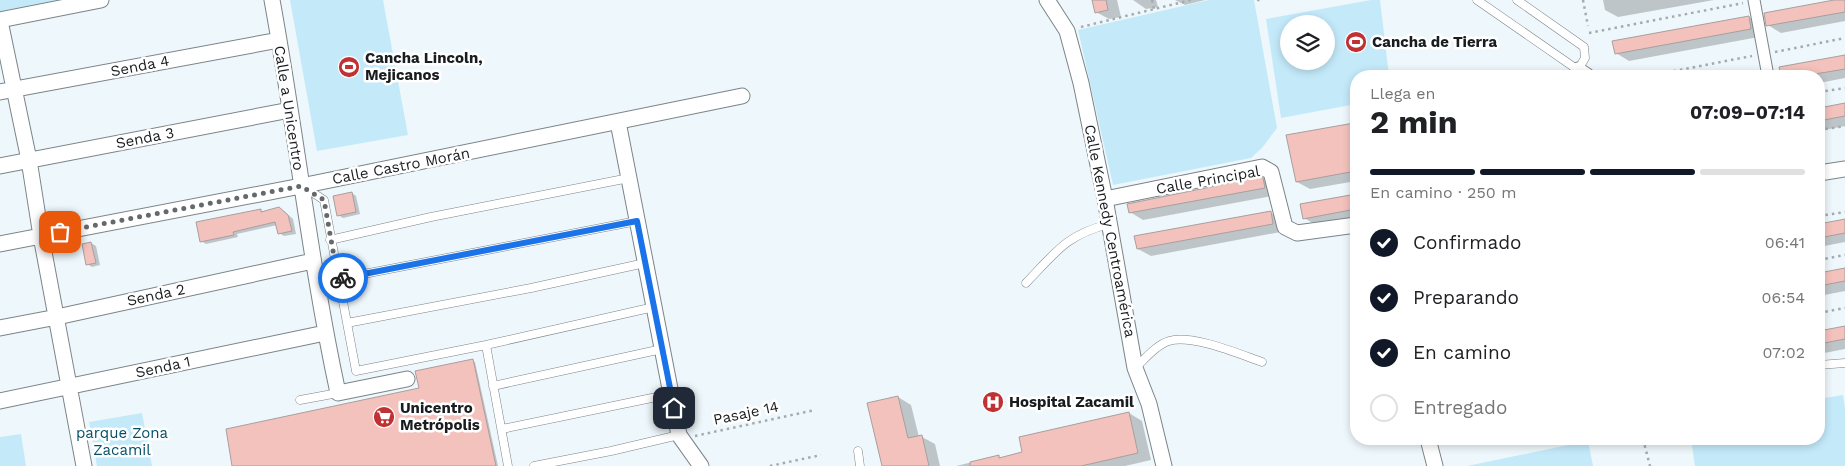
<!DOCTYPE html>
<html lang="es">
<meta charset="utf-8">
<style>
body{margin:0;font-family:"Work Sans",sans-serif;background:#f6f6f6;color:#202124;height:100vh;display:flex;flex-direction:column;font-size:19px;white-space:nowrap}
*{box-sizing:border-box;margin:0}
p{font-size:16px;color:#757577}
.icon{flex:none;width:28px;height:28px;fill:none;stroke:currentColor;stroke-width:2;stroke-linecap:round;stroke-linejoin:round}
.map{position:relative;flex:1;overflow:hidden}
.panel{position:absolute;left:1350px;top:70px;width:475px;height:375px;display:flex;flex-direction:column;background:#fff;border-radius:20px;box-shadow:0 2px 8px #0003}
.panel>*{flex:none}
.fabs{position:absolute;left:1280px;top:15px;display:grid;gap:10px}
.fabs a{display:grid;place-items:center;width:55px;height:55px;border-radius:50%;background:#fff;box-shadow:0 2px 8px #0003;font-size:25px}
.pin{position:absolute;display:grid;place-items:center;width:42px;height:42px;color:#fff;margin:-21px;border-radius:10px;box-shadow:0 2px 8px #0006}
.courier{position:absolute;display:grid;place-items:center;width:50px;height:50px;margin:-25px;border:4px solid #1a73e8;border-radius:50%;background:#fff;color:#222;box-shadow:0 1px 6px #0007}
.headline em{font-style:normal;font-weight:700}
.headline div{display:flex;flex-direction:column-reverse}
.headline{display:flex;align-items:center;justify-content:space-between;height:85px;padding:0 20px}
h1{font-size:32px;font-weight:700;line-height:38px}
.bar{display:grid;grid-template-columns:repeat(4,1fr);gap:8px 5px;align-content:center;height:60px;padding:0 20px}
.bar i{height:6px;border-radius:4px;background:#e0e0e0}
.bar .current{background:#111827}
.bar p{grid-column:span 4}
ol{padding:0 20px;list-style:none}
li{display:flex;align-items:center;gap:15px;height:55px}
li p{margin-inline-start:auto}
li .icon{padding:5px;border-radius:50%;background:#111827;color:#fff;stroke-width:4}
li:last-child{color:#757577}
li i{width:28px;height:28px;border:2px solid #e0e0e0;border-radius:50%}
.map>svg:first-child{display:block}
.green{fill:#c4eafa;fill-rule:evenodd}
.shadow{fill:#0003}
.building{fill:#f4c2bd;stroke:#a89f9e}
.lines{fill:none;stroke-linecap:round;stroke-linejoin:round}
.service-casing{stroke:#7c8488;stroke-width:9}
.pedestrian-casing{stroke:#7c8488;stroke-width:13}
.minor-casing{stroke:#7c8488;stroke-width:17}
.path{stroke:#a4abaf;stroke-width:2.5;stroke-dasharray:2.5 4;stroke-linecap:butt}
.service{stroke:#fff;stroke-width:8}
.pedestrian{stroke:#fff;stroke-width:11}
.minor{stroke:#fff;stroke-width:15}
.done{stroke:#64696c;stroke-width:5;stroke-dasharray:0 9}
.route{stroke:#1a73e8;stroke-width:6}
.labels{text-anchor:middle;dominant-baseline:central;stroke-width:5;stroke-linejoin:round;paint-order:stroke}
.poi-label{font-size:15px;font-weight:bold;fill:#1a1d1f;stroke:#fff;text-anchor:start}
.street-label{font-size:15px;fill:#1a1d1f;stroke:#fff}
.park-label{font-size:15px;fill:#025068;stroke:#fff}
</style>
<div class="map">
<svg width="1845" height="466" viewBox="0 0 1845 466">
<rect width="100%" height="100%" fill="#eef7fb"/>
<!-- green -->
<path class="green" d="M 0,0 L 84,0 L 0,17 Z
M 290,0 L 383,0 L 408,135 L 317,151 Z
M 1209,0 L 1254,0 L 1277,128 L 1262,148 L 1251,158 L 1113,185 L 1078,30 Z
M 1371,0 L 1380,0 L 1389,76 L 1356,76 L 1356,104 L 1281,118 L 1266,19 ZM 1289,24 L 1326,24 L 1326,61 L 1289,61 Z
M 1843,395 L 1845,408 L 1845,466 L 1695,466 L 1691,439 L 1819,439 L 1819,399 Z
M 142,413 L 152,466 L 97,466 L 89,422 Z
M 21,434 L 26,466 L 0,466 L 0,437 Z
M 1588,441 L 1593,466 L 1467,466 Z"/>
<!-- shadow -->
<path class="shadow" d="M 1094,0 L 1117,0 L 1121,17 L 1109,19 L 1096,12 Z
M 1133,0 L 1156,0 L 1158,7 L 1146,9 Z
M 1175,0 L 1205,0 L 1185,5 Z
M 1603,0 L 1714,0 L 1618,17 L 1605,10 Z
M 1842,0 L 1845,0 L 1845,21 L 1781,33 L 1768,25 Z
M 1749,17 L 1762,25 L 1764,36 L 1629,61 L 1616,53 Z
M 1845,56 L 1845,78 L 1819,83 L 1819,76 L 1782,76 L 1781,68 Z
M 1759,74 L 1762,76 L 1747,76 Z
M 1845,104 L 1845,126 L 1819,131 L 1819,109 Z
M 1353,124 L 1356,126 L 1356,181 L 1310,189 L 1297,182 Z
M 1260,178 L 1276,187 L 1278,195 L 1143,220 L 1130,212 Z
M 352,193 L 356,196 L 360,214 L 343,218 L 338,215 Z
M 1356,195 L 1356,218 L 1318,226 L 1304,218 L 1302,205 Z
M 261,210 L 264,213 L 284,211 L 293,219 L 296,234 L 284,236 L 279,233 L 277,225 L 237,234 L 238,237 L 206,244 L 201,241 Z
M 1271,213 L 1284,220 L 1286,231 L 1151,256 L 1138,249 Z
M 1845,221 L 1845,242 L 1819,247 L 1819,225 Z
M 91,243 L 96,246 L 100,265 L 92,267 L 87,264 Z
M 1845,269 L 1845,291 L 1819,296 L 1819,274 Z
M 1845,327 L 1845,349 L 1819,354 L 1819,332 Z
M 473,361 L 475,362 L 498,466 L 234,466 L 420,389 Z
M 898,397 L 911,405 L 919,437 L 922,437 L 935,444 L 940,466 L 883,466 Z
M 1129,413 L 1142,421 L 1151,460 L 1125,466 L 956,466 L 998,456 L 1002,458 L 1024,453 Z"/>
<!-- building -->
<path class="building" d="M 1092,0 L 1106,0 L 1108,10 L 1095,13 Z
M 1834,0 L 1845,0 L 1845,12 L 1766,26 L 1764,13 Z
M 1749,16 L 1751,29 L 1615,54 L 1612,41 Z
M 1845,55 L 1845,69 L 1803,76 L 1781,76 L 1779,67 Z
M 1845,103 L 1845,116 L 1819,121 L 1819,108 Z
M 1354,123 L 1356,137 L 1356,171 L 1296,182 L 1286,135 Z
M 1260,177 L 1263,178 L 1265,188 L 1129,213 L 1127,204 Z
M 352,192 L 356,212 L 337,216 L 333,196 Z
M 1356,194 L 1356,209 L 1303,219 L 1300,204 Z
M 279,207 L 288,215 L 292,231 L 278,234 L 275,222 L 233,232 L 234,235 L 200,242 L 196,222 L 261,209 L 261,212 Z
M 1271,211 L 1273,224 L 1137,249 L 1134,236 Z
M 1845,219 L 1845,233 L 1819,238 L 1819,224 Z
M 91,242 L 96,263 L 86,265 L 82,244 Z
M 1845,268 L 1845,281 L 1819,286 L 1819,273 Z
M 1845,326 L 1845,339 L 1819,344 L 1819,331 Z
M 473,359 L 496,466 L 232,466 L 226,429 L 419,388 L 415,371 Z
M 898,396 L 908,438 L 922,435 L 929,466 L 882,466 L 867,403 Z
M 1129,412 L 1138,453 L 1081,466 L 970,466 L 970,462 L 999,455 L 999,458 L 1022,452 L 1019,437 Z"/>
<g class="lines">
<!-- service casing -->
<g class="service-casing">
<path id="service" d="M 1477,0 L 1578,70 L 1585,58 L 1584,47 L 1517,0
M 304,187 L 324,200 L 356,371 L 486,345 L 654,307
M 330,240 L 431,217 L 629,178
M 338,279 L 637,221
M 1026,283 C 1056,252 1066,235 1109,224
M 347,323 L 531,288 L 645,263
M 486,345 L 508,466
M 1819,365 L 1845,363
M 1135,368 C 1145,359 1156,345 1169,341 C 1192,334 1239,354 1262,362
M 493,386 L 662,349
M 300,400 L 338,393
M 502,429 L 671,394
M 858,451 L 860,466
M 534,466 L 611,451 L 679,435"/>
</g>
<!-- pedestrian casing -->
<g class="pedestrian-casing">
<path id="pedestrian" d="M 1754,0 L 1768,76"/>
</g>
<!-- minor casing -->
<g class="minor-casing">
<path id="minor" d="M 272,0 C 296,131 310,263 338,393 L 407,379
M 1047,0 L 1067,31 L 1081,83 L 1105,199 L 1135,368 L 1149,404 L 1164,466
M 0,20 L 101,0
M 0,21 L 29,160 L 41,236 L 84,466
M 1578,70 L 1587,76
M 0,92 L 279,40
M 618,122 L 679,435 L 701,466
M 0,166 L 290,110
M 1819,173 L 1845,169
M 1105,199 L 1262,167 L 1271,172 L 1285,227 L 1297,233 L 1356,225
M 0,244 L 301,186 L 742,96
M 0,328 L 57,317 L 313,261
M 0,401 L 325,333
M 1428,439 L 1435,466"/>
</g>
<!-- path -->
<path class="path" d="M 1152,0 L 1154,9
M 1257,0 L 1261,0
M 1583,0 L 1588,26
M 1081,27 L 1191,0
M 1589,33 L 1743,3
M 1775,52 L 1845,38
M 1648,76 L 1752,56
M 1819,92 L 1845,88
M 1819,130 L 1845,126
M 1819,216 L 1845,212
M 1819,260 L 1845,255
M 1819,313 L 1845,308
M 695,436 L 815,410
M 1643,439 L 1650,466
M 770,466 L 821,455"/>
<!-- service -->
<use href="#service" class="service"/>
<!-- pedestrian -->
<use href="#pedestrian" class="pedestrian"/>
<!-- minor -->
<use href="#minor" class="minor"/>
</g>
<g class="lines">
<!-- done -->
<path class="done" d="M 60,232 L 301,186 L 324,200 L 338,279 L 343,278"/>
<!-- route -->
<path class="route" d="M 343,278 L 637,221 L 674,408"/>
</g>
<!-- icons -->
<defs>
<g id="stadium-disc" transform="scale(1.125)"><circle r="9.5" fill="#c03133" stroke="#fff"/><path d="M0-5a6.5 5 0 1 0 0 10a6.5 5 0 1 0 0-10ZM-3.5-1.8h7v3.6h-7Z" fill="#fff"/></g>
<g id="hospital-disc" transform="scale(1.125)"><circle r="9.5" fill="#c03133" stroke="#fff"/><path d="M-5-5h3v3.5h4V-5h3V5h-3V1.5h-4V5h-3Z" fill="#fff"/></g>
<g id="supermarket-disc" transform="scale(1.125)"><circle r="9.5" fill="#c03133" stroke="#fff"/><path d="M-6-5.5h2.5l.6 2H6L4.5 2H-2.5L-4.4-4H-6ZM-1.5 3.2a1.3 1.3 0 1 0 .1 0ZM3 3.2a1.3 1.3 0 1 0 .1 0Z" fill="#fff"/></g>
</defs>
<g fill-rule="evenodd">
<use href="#stadium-disc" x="1356" y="42"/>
<use href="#stadium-disc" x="349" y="67"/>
<use href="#hospital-disc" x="993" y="402"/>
<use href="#supermarket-disc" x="384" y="417"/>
</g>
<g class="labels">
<!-- poi labels -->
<g class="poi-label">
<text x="1372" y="42">Cancha de Tierra</text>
<text x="365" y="58">Cancha Lincoln,<tspan x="365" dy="17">Mejicanos</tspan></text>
<text x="1009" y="402">Hospital Zacamil</text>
<text x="400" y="408">Unicentro<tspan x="400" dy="17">Metrópolis</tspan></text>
</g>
<!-- street labels -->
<g class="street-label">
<text transform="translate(140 66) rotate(-11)">Senda 4</text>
<text transform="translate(289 108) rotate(81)">Calle a Unicentro</text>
<text transform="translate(145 138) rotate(-11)">Senda 3</text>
<text transform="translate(401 166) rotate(-11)">Calle Castro Morán</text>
<text transform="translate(1208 180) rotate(-10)">Calle Principal</text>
<text transform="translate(1110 231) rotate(79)">Calle Kennedy Centroamérica</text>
<text transform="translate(156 295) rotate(-12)">Senda 2</text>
<text transform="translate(163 367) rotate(-12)">Senda 1</text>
<text transform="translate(746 413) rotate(-12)">Pasaje 14</text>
</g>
<!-- park labels -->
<g class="park-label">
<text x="122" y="433">parque Zona<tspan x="122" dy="17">Zacamil</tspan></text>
</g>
</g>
</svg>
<div class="fabs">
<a><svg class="icon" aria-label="layers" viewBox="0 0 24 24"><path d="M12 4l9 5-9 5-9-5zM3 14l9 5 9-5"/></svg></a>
</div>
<div class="pin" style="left:60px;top:232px;background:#ea580c"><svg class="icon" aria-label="bag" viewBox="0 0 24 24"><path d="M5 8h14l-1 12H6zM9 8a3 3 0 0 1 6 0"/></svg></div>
<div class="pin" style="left:674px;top:408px;background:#1f2937"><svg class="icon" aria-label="home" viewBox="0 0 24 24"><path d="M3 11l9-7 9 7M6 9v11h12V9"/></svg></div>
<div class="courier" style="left:343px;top:278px"><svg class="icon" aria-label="bike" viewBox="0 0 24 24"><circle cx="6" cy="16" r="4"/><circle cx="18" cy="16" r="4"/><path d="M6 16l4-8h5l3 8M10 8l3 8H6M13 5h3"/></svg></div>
<section class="panel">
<div class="headline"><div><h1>2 min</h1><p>Llega en</p></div><em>07:09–07:14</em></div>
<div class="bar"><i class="current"></i><i class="current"></i><i class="current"></i><i></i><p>En camino · 250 m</p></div>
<ol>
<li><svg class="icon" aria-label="check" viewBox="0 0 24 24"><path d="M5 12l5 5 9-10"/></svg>Confirmado<p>06:41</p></li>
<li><svg class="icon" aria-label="check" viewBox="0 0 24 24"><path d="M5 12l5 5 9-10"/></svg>Preparando<p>06:54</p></li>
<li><svg class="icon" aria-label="check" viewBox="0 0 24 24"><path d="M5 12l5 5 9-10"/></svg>En camino<p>07:02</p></li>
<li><i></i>Entregado</li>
</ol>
</section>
</div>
